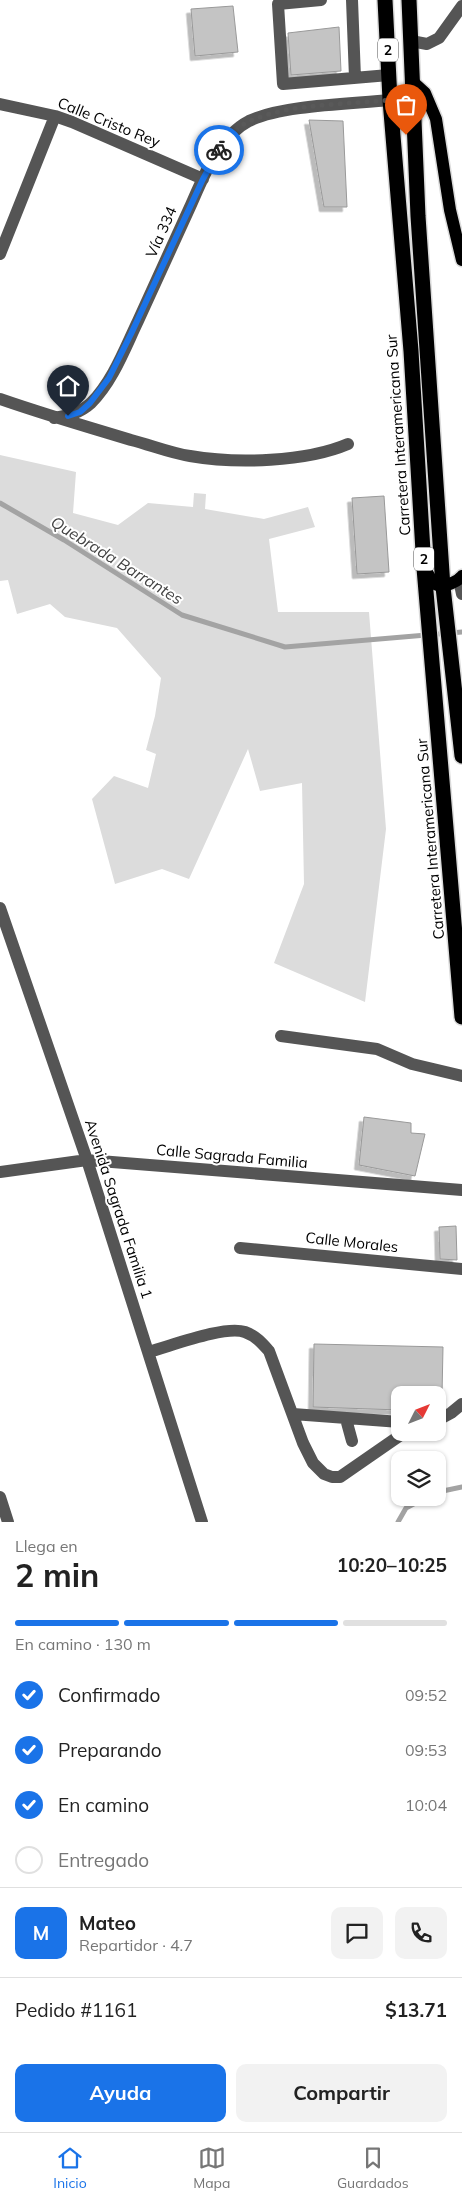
<!DOCTYPE html>
<html lang="es">
<meta charset="utf-8">
<style>
body{margin:0;font-family:Mulish,sans-serif;background:#f2f2f2;color:#222;height:100vh;display:flex;flex-direction:column;font-size:19px;white-space:nowrap}
*{box-sizing:border-box;margin:0}
p{font-size:16px;color:#767676}
.icon{flex:none;width:28px;height:28px;fill:none;stroke:currentColor;stroke-width:2;stroke-linecap:round;stroke-linejoin:round}
.map{position:relative;height:1522px;overflow:hidden}
.panel{display:flex;flex-direction:column;background:#fff;flex:1}
.panel>*{flex:none}
.needle{width:32px;rotate:48deg}
.fabs{position:absolute;left:391px;top:1386px;display:grid;gap:10px}
.fabs a{display:grid;place-items:center;width:55px;height:55px;border-radius:10px;background:#fff;box-shadow:0 1px 4px #0004;font-size:25px}
.pin{position:absolute;display:grid;place-items:center;width:42px;height:42px;color:#fff;margin:-51px -21px;border-radius:50% 50% 50% 0;rotate:-45deg;box-shadow:0 0 5px #0007}
.pin .icon{rotate:45deg}
.courier{position:absolute;display:grid;place-items:center;width:50px;height:50px;margin:-25px;border:4px solid #1a73e8;border-radius:50%;background:#fff;color:#222;box-shadow:0 1px 6px #0007}
.head em{font-style:normal;font-weight:700}
.head div{display:flex;flex-direction:column-reverse}
.head{display:flex;align-items:center;justify-content:space-between;height:85px;padding:0 15px}
h1{font-size:32px;font-weight:700;line-height:38px}
.bar{display:grid;grid-template-columns:repeat(4,1fr);gap:8px 5px;align-content:center;height:60px;padding:0 15px}
.bar i{height:6px;border-radius:4px;background:#e0e0e0}
.bar .on{background:#1a73e8}
.bar p{grid-column:span 4}
.line{display:flex;align-items:center;gap:12px;padding:0 15px;border-top:1px solid #e0e0e0}
.line div{flex:1}
.round{display:grid;place-items:center;flex:none;width:52px;height:52px;border-radius:10px;background:#f2f2f2}
ol{padding:0 15px;list-style:none}
li{display:flex;align-items:center;gap:15px;height:55px}
li p{margin-inline-start:auto}
li .icon{padding:5px;border-radius:50%;background:#1a73e8;color:#fff;stroke-width:4}
li:last-child{color:#767676}
li i{width:28px;height:28px;border:2px solid #e0e0e0;border-radius:50%}
.cta{display:flex;gap:10px;margin-top:auto;padding:10px 15px}
.cta a{flex:1;height:58px;border-radius:10px;background:#1a73e8;color:#fff;font-size:20px;font-weight:700;line-height:58px;text-align:center}
.cta a+a{background:#f2f2f2;color:#222}
.tabs{display:flex;justify-content:space-around;align-items:center;height:70px;border-top:1px solid #e0e0e0;background:#fff;font-size:14px;color:#767676}
.tabs a{display:grid;justify-items:center;gap:2px}
.tabs .on{color:#1a73e8}
.map>svg:first-child{display:block}
.green{fill:#dcdcdc}
.lines{fill:none;stroke-linecap:round;stroke-linejoin:round}
.stream{stroke:#a3a3a3;stroke-width:5}
.building{fill:#c4c4c4;stroke:#999;filter:url(#shadow)}
.major-casing{stroke:#dbdbdb;stroke-width:15}
.highway-casing{stroke:#dbdbdb;stroke-width:18}
.minor{stroke:#555;stroke-width:12}
.major{stroke:#000;stroke-width:12}
.highway{stroke:#000;stroke-width:15}
.done{stroke:#595959;stroke-width:5;stroke-dasharray:0 9}
.route{stroke:#1a73e8;stroke-width:6}
.labels{text-anchor:middle;dominant-baseline:central;stroke-width:4;stroke-linejoin:round;paint-order:stroke}
.shield{fill:#fff;stroke:#4c4c4c;stroke-width:1}
.shield-label{font-size:14px;font-weight:bold;fill:#000}
.street-label{font-size:15px;fill:#000;stroke:#fff}
.water-label{font-size:16px;font-style:italic;fill:#444;stroke:#fff}
</style>
<div class="map">
<svg width="462" height="1522" viewBox="0 0 462 1522">
<defs>
<filter id="shadow"><feDropShadow dx="-4.5" dy="4.5" stdDeviation="0" flood-color="#0004"/></filter>
</defs>
<rect width="100%" height="100%" fill="#fff"/>
<!-- green -->
<path class="green" d="M 0,455 L 76,472 L 73,513 L 118,525 L 148,503 L 193,507 L 194,493 L 206,494 L 205,509 L 264,519 L 308,507 L 315,527 L 269,539 L 278,612 L 369,612 L 386,829 L 365,1002 L 274,963 L 304,884 L 302,783 L 260,791 L 248,749 L 189,879 L 162,869 L 115,884 L 92,799 L 114,776 L 148,788 L 156,754 L 146,750 L 155,716 L 161,678 L 117,628 L 65,617 L 50,604 L 17,614 L 8,580 L 0,581 Z"/>
<g class="lines">
<!-- stream -->
<path class="stream" d="M 0,503 L 64,540 L 182,615 L 285,647 L 462,632
M 438,1492 L 462,1487
M 398,1522 L 406,1508 L 425,1498"/>
</g>
<!-- building -->
<path class="building" d="M 233,6 L 238,52 L 195,56 L 191,9 Z
M 339,27 L 341,71 L 291,75 L 288,33 Z
M 309,120 L 343,121 L 347,207 L 324,207 Z
M 384,496 L 389,572 L 357,574 L 352,498 Z
M 364,1117 L 411,1123 L 411,1133 L 425,1134 L 415,1176 L 359,1165 Z
M 456,1226 L 457,1260 L 440,1259 L 439,1227 Z
M 314,1344 L 443,1347 L 442,1395 L 400,1395 L 400,1410 L 313,1407 Z"/>
<g class="lines">
<!-- major casing -->
<g class="major-casing">
<path id="major" d="M 413,82 L 425,93 L 436,119 L 450,210 L 462,260
M 425,569 C 433,582 435,591 452,583 C 456,581 459,580 462,576"/>
</g>
<!-- highway casing -->
<g class="highway-casing">
<path id="highway" d="M 385,0 L 390,100 L 411,351 L 424,568 L 462,1017
M 409,0 L 418,216 L 443,587 L 462,756"/>
</g>
<!-- minor -->
<path class="minor" d="M 321,0 L 278,4 L 283,84 L 389,75
M 352,0 L 355,78
M 411,41 L 427,44 L 439,38 L 462,6
M 0,104 L 55,116 L 72,122 L 203,179
M 0,254 L 55,116
M 0,399 C 43,414 87,427 131,440 C 151,445 170,453 190,456 C 236,464 306,462 348,444
M 54,418 C 68,416 80,413 91,403 C 113,381 125,348 138,321 C 155,283 173,245 190,207 C 203,178 218,137 249,121 C 282,105 352,104 390,100
M 459,579 L 462,594
M 0,908 L 87,1160 L 202,1522
M 281,1036 L 377,1049 L 412,1064 L 462,1076
M 0,1172 L 87,1160 L 462,1190
M 240,1248 L 462,1269
M 148,1352 C 171,1346 225,1325 245,1332 C 256,1336 262,1343 269,1351 L 303,1443 L 313,1463 L 324,1474 L 332,1477 L 340,1477 L 405,1432
M 293,1414 L 400,1422
M 346,1419 L 352,1441
M 438,1420 L 451,1413 L 462,1404
M 0,1497 L 8,1522"/>
<!-- major -->
<use href="#major" class="major"/>
<!-- highway -->
<use href="#highway" class="highway"/>
</g>
<g class="lines">
<!-- done -->
<path class="done" d="M 219,150 C 227,139 236,127 250,121 C 286,104 349,104 390,100 L 406,135"/>
<!-- route -->
<path class="route" d="M 68,416 L 80,412 L 90,403 L 109,378 L 131,334 L 203,179 L 219,150"/>
</g>
<g class="labels">
<!-- shield labels -->
<g class="shield">
<rect x="378" y="38.5" width="20" height="23" rx="4"/>
<rect x="414" y="547.5" width="20" height="23" rx="4"/>
</g>
<g class="shield-label">
<text x="388" y="50">2</text>
<text x="424" y="559">2</text>
</g>
<!-- street labels -->
<g class="street-label">
<text transform="translate(109 122) rotate(22)">Calle Cristo Rey</text>
<text transform="translate(161 232) rotate(-66)">Vía 334</text>
<text transform="translate(398 435) rotate(-94)">Carretera Interamericana Sur</text>
<text transform="translate(430 839) rotate(-95)">Carretera Interamericana Sur</text>
<text transform="translate(232 1156) rotate(5)">Calle Sagrada Familia</text>
<text transform="translate(119 1209) rotate(72)">Avenida Sagrada Familia 1</text>
<text transform="translate(352 1242) rotate(6)">Calle Morales</text>
</g>
<!-- water labels -->
<g class="water-label">
<text transform="translate(117 560) rotate(32)">Quebrada Barrantes</text>
</g>
</g>
</svg>
<div class="fabs">
<a><svg class="needle" viewBox="-14 -14 28 28"><path d="M0-13l5 13h-10z" fill="#e53935"/><path d="M0 13l5-13h-10z" fill="#767676"/></svg></a>
<a><svg class="icon" aria-label="layers" viewBox="0 0 24 24"><path d="M12 4l9 5-9 5-9-5zM3 14l9 5 9-5"/></svg></a>
</div>
<div class="pin" style="left:406px;top:135px;background:#ea580c"><svg class="icon" aria-label="bag" viewBox="0 0 24 24"><path d="M5 8h14l-1 12H6zM9 8a3 3 0 0 1 6 0"/></svg></div>
<div class="pin" style="left:68px;top:416px;background:#1f2937"><svg class="icon" aria-label="home" viewBox="0 0 24 24"><path d="M3 11l9-7 9 7M6 9v11h12V9"/></svg></div>
<div class="courier" style="left:219px;top:150px"><svg class="icon" aria-label="bike" viewBox="0 0 24 24"><circle cx="6" cy="16" r="4"/><circle cx="18" cy="16" r="4"/><path d="M6 16l4-8h5l3 8M10 8l3 8H6M13 5h3"/></svg></div>
</div>
<section class="panel">
<div class="head"><div><h1>2 min</h1><p>Llega en</p></div><em>10:20–10:25</em></div>
<div class="bar"><i class="on"></i><i class="on"></i><i class="on"></i><i></i><p>En camino · 130 m</p></div>
<ol>
<li><svg class="icon" aria-label="check" viewBox="0 0 24 24"><path d="M5 12l5 5 9-10"/></svg>Confirmado<p>09:52</p></li>
<li><svg class="icon" aria-label="check" viewBox="0 0 24 24"><path d="M5 12l5 5 9-10"/></svg>Preparando<p>09:53</p></li>
<li><svg class="icon" aria-label="check" viewBox="0 0 24 24"><path d="M5 12l5 5 9-10"/></svg>En camino<p>10:04</p></li>
<li><i></i>Entregado</li>
</ol>
<div class="line" style="height:90px"><b class="round" style="background:#1a73e8;color:#fff">M</b><div><b>Mateo</b><p>Repartidor · 4.7</p></div><a class="round"><svg class="icon" aria-label="chat" viewBox="0 0 24 24"><path d="M4 5h16v11H9l-5 4z"/></svg></a><a class="round"><svg class="icon" aria-label="phone" viewBox="0 0 24 24"><path d="M5 4h4l2 5-3 2q2 4 5 5l2-3 5 2v4C11 20 4 13 5 4z"/></svg></a></div>
<div class="line" style="height:65px"><div>Pedido #1161</div><b>$13.71</b></div>
<div class="cta"><a>Ayuda</a><a>Compartir</a></div>
</section>
<nav class="tabs">
<a class="on"><svg class="icon" aria-label="home" viewBox="0 0 24 24"><path d="M3 11l9-7 9 7M6 9v11h12V9"/></svg>Inicio</a>
<a><svg class="icon" aria-label="map" viewBox="0 0 24 24"><path d="M3 6l6-2 6 2 6-2v14l-6 2-6-2-6 2zM9 4v14M15 6v14"/></svg>Mapa</a>
<a><svg class="icon" aria-label="saved" viewBox="0 0 24 24"><path d="M7 4h10v16l-5-4-5 4z"/></svg>Guardados</a>
</nav>
